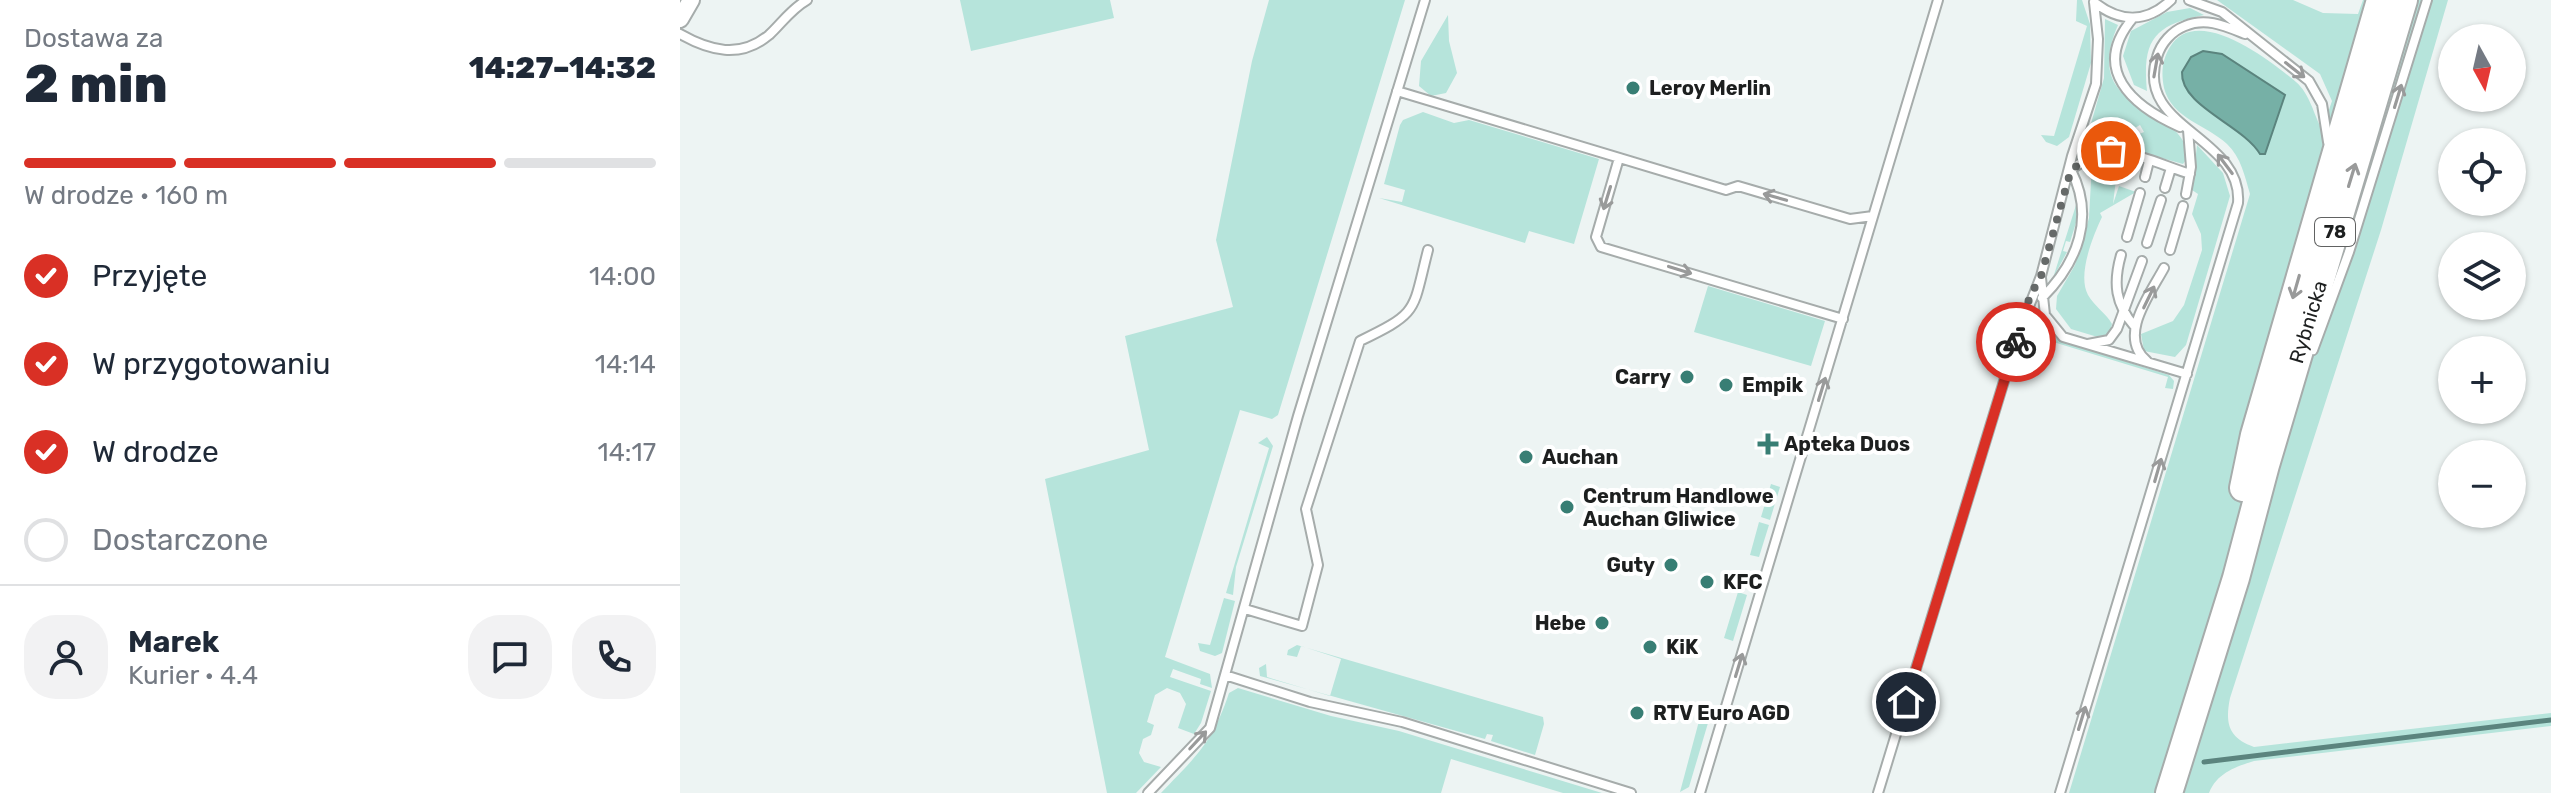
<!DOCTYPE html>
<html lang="pl">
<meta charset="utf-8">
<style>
body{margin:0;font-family:Rubik,sans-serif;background:#f2f2f3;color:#1f2937;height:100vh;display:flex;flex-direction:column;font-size:30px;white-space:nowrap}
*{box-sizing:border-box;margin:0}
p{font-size:26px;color:#747a83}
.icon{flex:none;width:44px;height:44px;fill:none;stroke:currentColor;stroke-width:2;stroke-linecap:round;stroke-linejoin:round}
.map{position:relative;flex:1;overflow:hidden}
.panel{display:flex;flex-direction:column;background:#fff;width:680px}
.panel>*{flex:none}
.needle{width:52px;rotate:172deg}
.controls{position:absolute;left:1758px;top:24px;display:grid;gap:16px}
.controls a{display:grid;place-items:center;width:88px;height:88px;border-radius:50%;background:#fff;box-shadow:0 2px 6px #0004;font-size:40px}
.pin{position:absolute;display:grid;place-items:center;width:68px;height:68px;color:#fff;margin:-34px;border:4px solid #fff;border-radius:50%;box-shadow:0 2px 8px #0007}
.courier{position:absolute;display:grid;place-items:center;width:80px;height:80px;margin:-40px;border:6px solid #d93025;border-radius:50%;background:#fff;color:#222;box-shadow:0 2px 10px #0007}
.head em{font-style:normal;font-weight:800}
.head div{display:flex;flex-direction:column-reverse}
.head{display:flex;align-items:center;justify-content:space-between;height:136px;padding:0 24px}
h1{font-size:52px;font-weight:800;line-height:60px}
.bar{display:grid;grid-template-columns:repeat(4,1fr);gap:12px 8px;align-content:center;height:96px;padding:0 24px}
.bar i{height:10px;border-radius:6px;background:#e0e1e3}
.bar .current{background:#d93025}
.bar p{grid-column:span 4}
.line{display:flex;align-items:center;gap:20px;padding:0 24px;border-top:2px solid #e0e1e3}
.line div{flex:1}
.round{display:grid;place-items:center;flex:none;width:84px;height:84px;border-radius:32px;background:#f2f2f3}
ol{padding:0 24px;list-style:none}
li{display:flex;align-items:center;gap:24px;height:88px}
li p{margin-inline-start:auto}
li .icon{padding:8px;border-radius:50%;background:#d93025;color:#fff;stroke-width:4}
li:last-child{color:#747a83}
li i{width:44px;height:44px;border:4px solid #e0e1e3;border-radius:50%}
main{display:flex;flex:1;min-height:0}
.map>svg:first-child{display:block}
.green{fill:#b6e4db}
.water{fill:#76b0a6;stroke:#5b847e;stroke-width:2}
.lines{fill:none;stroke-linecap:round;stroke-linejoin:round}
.stream{stroke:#5b847e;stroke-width:5}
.lane-casing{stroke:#a6acab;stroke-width:12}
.street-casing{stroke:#a6acab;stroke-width:20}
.primary-casing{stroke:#a6acab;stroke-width:30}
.lane{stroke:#fff;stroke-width:8}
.street{stroke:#fff;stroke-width:16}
.primary{stroke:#fff;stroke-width:26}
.oneway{stroke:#999a9a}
.done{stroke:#666a69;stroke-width:8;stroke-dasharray:0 14.4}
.route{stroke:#d93025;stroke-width:10}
.poi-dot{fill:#387e74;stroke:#fff;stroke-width:3}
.labels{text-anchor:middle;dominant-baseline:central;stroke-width:8;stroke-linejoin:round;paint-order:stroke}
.shield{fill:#fff;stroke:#616262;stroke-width:2}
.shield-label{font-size:18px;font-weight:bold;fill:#1d1f1f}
.poi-label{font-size:20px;font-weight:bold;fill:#1d1f1f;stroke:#fff;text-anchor:start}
.street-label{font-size:20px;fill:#1d1f1f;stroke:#fff}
</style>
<main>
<section class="panel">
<div class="head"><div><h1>2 min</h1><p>Dostawa za</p></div><em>14:27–14:32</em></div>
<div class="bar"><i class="current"></i><i class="current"></i><i class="current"></i><i></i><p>W drodze · 160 m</p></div>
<ol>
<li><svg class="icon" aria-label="check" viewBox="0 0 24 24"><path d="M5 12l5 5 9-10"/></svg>Przyjęte<p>14:00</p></li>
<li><svg class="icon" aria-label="check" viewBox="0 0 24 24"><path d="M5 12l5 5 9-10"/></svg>W przygotowaniu<p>14:14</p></li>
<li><svg class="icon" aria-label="check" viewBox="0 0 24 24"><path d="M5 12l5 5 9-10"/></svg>W drodze<p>14:17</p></li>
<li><i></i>Dostarczone</li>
</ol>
<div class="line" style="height:144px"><a class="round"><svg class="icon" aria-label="person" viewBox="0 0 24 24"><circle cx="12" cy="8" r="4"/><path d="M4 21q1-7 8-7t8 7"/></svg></a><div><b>Marek</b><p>Kurier · 4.4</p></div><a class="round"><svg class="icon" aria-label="chat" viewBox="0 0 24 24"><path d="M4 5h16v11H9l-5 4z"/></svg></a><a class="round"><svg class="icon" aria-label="phone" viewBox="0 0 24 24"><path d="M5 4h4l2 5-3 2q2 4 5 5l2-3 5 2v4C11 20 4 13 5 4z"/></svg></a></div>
</section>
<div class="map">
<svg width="1871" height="793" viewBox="0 0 1871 793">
<rect width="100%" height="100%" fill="#edf4f3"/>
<!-- green -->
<path class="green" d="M 280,0 L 430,0 L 434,18 L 291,51 Z
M 589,0 L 725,0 L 598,415 L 592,419 L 560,410 L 485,657 L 530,674 L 532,688 L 520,684 L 521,679 L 493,669 L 490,677 L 531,691 L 521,723 L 514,734 L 498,728 L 506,704 L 500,693 L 487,688 L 475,695 L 467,722 L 474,725 L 471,735 L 463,739 L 459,753 L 464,762 L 481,767 L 456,793 L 427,793 L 365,479 L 469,450 L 445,336 L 553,307 L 536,240 L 572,61 Z
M 1397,0 L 1402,0 L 1410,24 L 1411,63 L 1389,137 L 1377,146 L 1366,142 L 1361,135 L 1374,136 L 1407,26 L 1396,21 Z
M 1537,0 L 1613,0 L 1643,13 L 1678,14 L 1683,0 L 1768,0 L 1701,230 L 1550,698 C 1545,723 1548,738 1574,747 L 1871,713 L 1871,726 L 1574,761 C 1555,767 1537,773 1529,793 L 1389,793 L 1570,194 C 1565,177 1561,157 1547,144 C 1527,125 1492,119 1484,88 C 1481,73 1482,60 1490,47 C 1516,3 1590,60 1616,82 C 1630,94 1634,115 1642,130 L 1652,101 L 1640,74 Z
M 1510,8 L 1524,15 C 1474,25 1462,40 1467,91 L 1454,85 L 1443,56 L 1451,31 L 1487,12 Z
M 768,15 L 769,41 L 777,73 L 766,93 L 751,96 L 739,86 L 741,61 Z
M 1425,19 L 1438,25 C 1398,116 1504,102 1508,157 L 1503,164 L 1453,150 L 1457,135 L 1464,132 L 1460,125 L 1453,129 L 1455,135 L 1451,149 L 1413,136 L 1410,127 L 1424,78 Z
M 743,112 L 774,123 L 789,120 L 919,159 L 894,244 L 849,231 L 845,243 L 699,198 L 722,202 L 725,190 L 704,184 L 720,125 L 723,120 Z
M 1517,145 L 1543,173 L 1550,196 L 1506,345 L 1495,357 L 1464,351 L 1461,334 L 1493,321 L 1504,305 L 1522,250 L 1521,234 L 1512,214 L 1518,194 L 1512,190 Z
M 1412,163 L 1437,171 L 1433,204 L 1439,186 L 1456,192 L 1420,213 L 1422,217 C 1413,236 1397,275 1408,295 C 1415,307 1426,313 1432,324 L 1430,333 L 1421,338 L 1391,329 L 1376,309 L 1377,296 L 1395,265 L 1409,218 Z
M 1397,202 L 1399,213 L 1390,242 L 1386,241 L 1383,251 L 1387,252 L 1373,278 Z
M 1028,286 L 1145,321 L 1131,366 L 1014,332 Z
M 1355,312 L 1367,330 L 1380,341 L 1489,375 L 1494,381 L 1493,389 L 1485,388 L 1488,377 L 1347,334 Z
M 587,437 L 593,446 L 556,567 L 553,595 L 546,593 L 589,448 L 578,443 Z
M 1091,484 L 1100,487 L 1090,520 L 1081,517 Z
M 1079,522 L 1089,525 L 1079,557 L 1070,555 Z
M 1058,592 L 1067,595 L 1053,641 L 1044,638 Z
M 544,598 L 555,601 L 542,653 L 535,656 L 520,651 L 518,643 L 530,645 Z
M 617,645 L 863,717 L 864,724 L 855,755 L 811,741 L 813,735 L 807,734 L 805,739 L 580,676 L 579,668 L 586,664 L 587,677 L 650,696 L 661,659 L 621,646 L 617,657 L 607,655 L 608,650 Z
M 558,688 L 651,716 L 719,731 L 922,793 L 883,793 L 771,759 L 761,793 L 481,793 C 517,755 532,744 549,693 Z
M 1019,721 L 1028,723 L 1009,787 L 1000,792 Z"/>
<!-- water -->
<path class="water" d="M 1523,51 L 1542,54 L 1605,95 L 1585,154 L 1580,154 C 1563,125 1500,106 1502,72 L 1511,57 Z"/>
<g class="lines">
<!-- stream -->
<path class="stream" d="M 1524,762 L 1871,720"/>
<!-- lane casing -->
<g class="lane-casing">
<path id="lane" d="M 1509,0 L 1542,12 L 1629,81 L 1642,104 L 1648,142
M 1414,2 C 1440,23 1467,23 1491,0
M 1453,18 C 1410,69 1452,106 1500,127
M 0,34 C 30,51 60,59 89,35 C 102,23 111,9 127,0
M 717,91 L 1046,190 L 1058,186 L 1170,219 L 1193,216
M 939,158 L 916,237 L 921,247 L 1163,319
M 1391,170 C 1432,137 1466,160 1510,174
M 1465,177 L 1469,161
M 1485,188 L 1491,168
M 1506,194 L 1511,167 L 1508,130
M 1447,237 L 1460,193
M 1467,243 L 1481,200
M 1490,250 L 1503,206
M 1441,255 C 1433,283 1435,304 1455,327
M 1361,278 L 1365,315 L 1383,337 L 1507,374
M 1362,298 C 1398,262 1415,217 1391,170
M 1408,344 L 1429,340 L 1437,329 L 1462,261
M 1633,350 L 1669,252 L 1747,0
M 1467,361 C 1437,337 1470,294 1484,268
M 565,609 L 622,626 L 638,565 L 626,509 L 680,341 C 740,312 732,312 748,250
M 545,675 L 630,702 L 722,722 L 951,793
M 468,793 L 530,728 L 618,416 L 745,0
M 1020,793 L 1258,0
M 1198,793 L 1339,332 L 1361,276 L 1392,156 L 1416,84 L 1418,39 L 1414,2
M 1380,793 L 1558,203 C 1563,136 1454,128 1477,57 C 1481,43 1492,31 1505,26 C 1526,17 1545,26 1565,34"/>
</g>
<!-- street casing -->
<g class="street-casing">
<path id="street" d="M 0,19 L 11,0"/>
</g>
<!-- primary casing -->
<g class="primary-casing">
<path id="primary" d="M 1563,488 L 1574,435 L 1700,0
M 1489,793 L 1556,578 L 1586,465 L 1724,0"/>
</g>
<!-- lane -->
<use href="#lane" class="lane"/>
<!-- street -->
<use href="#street" class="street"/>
<!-- primary -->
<use href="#primary" class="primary"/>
</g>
<!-- one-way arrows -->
<defs><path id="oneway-shaft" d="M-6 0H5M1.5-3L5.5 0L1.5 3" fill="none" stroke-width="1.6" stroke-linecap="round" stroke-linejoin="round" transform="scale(2)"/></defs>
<g class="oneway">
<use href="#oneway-shaft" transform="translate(1476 65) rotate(-80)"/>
<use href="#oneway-shaft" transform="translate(1615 70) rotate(38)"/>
<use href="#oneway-shaft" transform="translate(1718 96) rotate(-73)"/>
<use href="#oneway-shaft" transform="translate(1545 164) rotate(-127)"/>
<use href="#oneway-shaft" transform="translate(1672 175) rotate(-73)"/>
<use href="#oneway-shaft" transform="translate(1095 197) rotate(-164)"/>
<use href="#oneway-shaft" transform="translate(927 198) rotate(107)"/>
<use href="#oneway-shaft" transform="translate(1000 270) rotate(17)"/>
<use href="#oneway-shaft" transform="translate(1616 287) rotate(106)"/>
<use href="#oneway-shaft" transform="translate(1469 297) rotate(-64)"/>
<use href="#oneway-shaft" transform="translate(1142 389) rotate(-73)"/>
<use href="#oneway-shaft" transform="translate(1478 470) rotate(-74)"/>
<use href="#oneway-shaft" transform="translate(1059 665) rotate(-73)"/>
<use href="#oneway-shaft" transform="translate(1402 718) rotate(-73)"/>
<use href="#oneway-shaft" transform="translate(518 740) rotate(-47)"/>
</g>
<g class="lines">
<!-- done -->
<path class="done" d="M 1336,342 L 1350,296 L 1361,276 L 1391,170 L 1413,155 L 1431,151"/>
<!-- route -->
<path class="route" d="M 1226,702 L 1336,342"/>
</g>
<!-- markers -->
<g class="poi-dot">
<circle cx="953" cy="88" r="8"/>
<circle cx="1007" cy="377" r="8"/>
<circle cx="1046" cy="385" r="8"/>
<path d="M1084 432h8v8h8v8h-8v8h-8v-8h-8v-8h8z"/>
<circle cx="846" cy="457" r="8"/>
<circle cx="887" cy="507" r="8"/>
<circle cx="991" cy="565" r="8"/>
<circle cx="1027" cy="582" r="8"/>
<circle cx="922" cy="623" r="8"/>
<circle cx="970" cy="647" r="8"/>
<circle cx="957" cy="713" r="8"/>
</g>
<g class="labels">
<!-- shield labels -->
<rect class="shield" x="1635" y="218" width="40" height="28" rx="6"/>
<g class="shield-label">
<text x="1655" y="232">78</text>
</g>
<!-- poi labels -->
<g class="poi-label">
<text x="969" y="88">Leroy Merlin</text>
<text x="991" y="377" text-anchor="end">Carry</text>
<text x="1062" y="385">Empik</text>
<text x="1104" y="444">Apteka Duos</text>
<text x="862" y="457">Auchan</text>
<text x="903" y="496">Centrum Handlowe<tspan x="903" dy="23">Auchan Gliwice</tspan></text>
<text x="975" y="565" text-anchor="end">Guty</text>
<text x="1043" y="582">KFC</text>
<text x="906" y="623" text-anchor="end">Hebe</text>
<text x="986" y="647">KiK</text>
<text x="973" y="713">RTV Euro AGD</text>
</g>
<!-- street labels -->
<g class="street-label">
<text transform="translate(1628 322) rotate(-73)">Rybnicka</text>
</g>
</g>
</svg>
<div class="controls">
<a><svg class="needle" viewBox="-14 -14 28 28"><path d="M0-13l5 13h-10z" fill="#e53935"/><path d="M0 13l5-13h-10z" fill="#747a83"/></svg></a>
<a><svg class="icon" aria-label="locate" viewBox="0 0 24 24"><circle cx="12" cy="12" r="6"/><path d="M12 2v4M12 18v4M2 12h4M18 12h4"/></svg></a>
<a><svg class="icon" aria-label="layers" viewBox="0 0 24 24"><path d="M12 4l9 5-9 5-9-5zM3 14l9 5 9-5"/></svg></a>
<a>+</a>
<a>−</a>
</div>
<div class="pin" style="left:1431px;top:151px;background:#ea580c"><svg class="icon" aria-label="bag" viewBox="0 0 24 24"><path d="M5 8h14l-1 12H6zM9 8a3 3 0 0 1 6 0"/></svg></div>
<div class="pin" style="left:1226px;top:702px;background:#1f2937"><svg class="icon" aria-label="home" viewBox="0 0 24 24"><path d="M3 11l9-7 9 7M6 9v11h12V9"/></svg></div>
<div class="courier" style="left:1336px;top:342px"><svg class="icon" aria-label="bike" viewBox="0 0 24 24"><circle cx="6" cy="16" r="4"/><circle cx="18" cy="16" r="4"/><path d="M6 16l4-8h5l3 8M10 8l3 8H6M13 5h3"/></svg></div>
</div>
</main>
